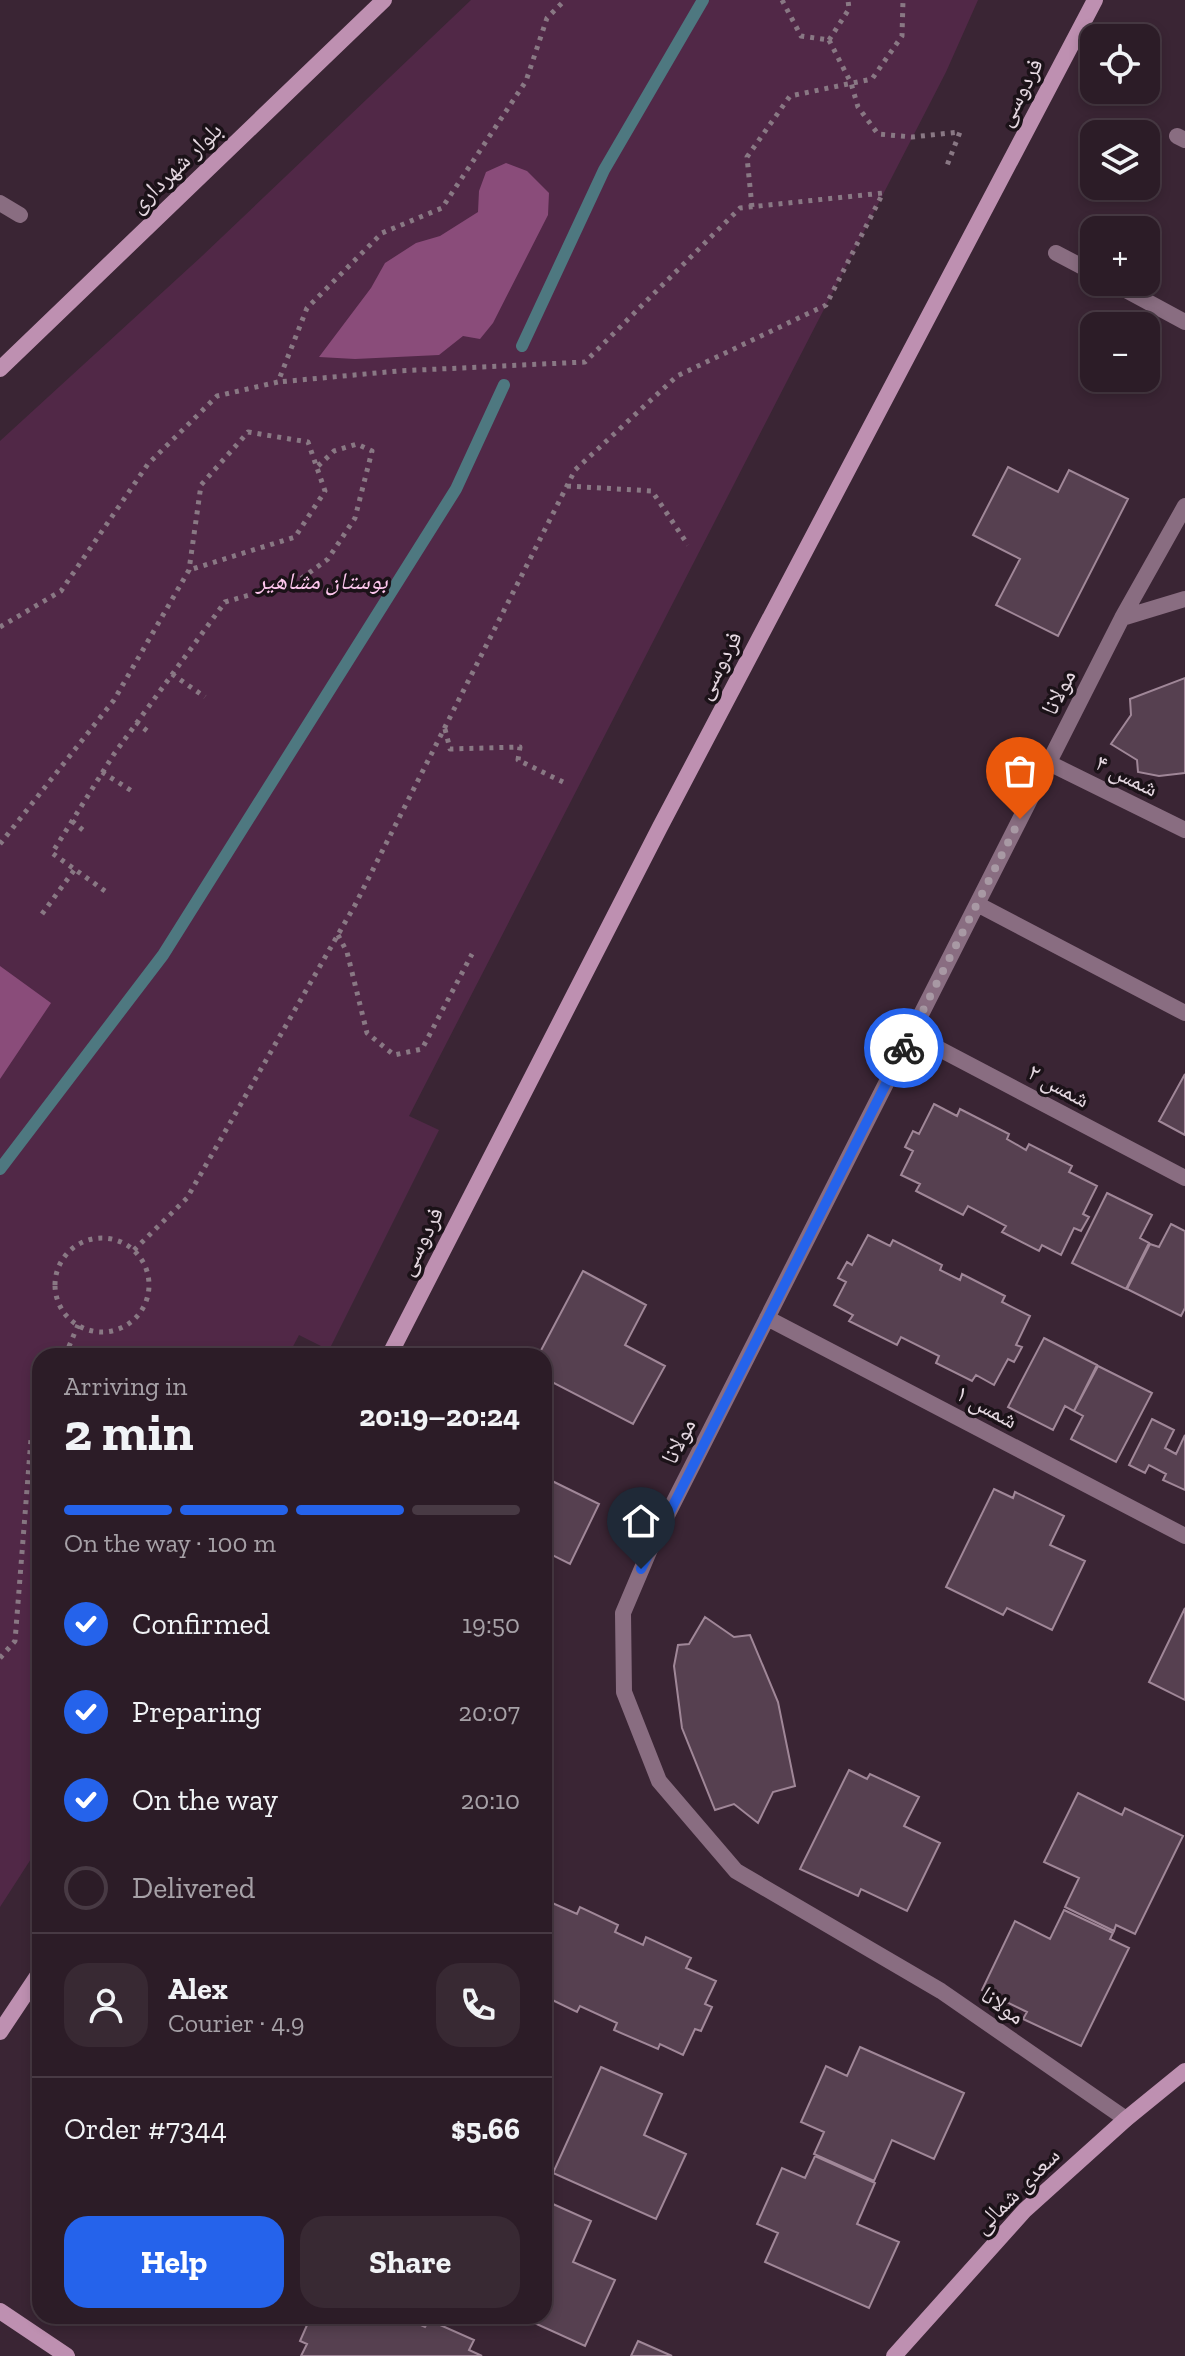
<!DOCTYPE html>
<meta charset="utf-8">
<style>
body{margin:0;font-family:"Zilla Slab","Noto Naskh Arabic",serif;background:#382933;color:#f1f3f6;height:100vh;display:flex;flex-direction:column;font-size:30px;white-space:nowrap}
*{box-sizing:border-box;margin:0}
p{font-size:26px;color:#a6a1a7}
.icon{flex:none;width:44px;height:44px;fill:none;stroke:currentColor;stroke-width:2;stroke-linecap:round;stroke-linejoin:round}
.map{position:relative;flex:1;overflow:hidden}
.sheet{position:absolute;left:32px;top:1348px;width:520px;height:976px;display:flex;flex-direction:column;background:#2c1c27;border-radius:24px;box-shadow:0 4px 12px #0003,0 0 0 2px #483a44}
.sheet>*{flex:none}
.buttons{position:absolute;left:1080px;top:24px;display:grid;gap:16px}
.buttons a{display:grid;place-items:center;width:80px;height:80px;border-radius:16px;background:#2c1c27;box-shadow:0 4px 12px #0003,0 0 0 2px #483a44;font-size:40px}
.pin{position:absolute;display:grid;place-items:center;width:68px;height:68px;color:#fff;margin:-82px -34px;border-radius:50% 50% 50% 0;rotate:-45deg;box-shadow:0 0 8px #0007}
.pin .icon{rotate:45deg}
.courier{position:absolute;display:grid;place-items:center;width:80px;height:80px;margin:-40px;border:6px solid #2563eb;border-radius:50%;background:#fff;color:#222;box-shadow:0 2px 10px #0007}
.summary em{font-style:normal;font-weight:700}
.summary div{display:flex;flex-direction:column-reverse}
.summary{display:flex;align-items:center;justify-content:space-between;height:136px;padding:0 32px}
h1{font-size:52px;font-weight:700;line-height:60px}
.bar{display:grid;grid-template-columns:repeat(4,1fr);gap:12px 8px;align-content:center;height:96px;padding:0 32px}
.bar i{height:10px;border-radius:6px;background:#483a44}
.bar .current{background:#2563eb}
.bar p{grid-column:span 4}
.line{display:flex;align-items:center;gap:20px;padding:0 32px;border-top:2px solid #483a44}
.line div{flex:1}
.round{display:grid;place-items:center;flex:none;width:84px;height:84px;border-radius:24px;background:#382933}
ol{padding:0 32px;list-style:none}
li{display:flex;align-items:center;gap:24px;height:88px}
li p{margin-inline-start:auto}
li .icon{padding:8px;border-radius:50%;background:#2563eb;color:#fff;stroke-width:4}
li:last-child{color:#a6a1a7}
li i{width:44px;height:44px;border:4px solid #483a44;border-radius:50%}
.button{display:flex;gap:16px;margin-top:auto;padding:16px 32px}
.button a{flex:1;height:92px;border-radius:24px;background:#2563eb;color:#fff;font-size:32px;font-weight:700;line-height:92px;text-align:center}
.button a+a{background:#382933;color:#f1f3f6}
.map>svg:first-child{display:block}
.green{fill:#512847}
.forest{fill:#8a4c7a}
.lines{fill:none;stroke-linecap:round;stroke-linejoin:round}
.stream{stroke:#4e7880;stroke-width:12}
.building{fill:#564050;stroke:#a08798;stroke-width:2}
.path{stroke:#897884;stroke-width:5;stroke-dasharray:4 6;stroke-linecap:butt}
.street{stroke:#896d81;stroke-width:16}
.secondary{stroke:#be90b1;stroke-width:16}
.done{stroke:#a899a4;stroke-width:8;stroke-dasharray:0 14.4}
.route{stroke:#2563eb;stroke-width:10}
.labels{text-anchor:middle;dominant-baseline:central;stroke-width:7;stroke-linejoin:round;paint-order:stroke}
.street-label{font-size:24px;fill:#e4d7e0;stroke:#1b1218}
.park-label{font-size:24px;font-style:italic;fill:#fec7ee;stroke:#1b1218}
</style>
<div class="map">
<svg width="1185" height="2356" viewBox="0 0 1185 2356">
<rect width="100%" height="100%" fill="#3a2534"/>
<!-- green -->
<path class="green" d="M 471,0 L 978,0 L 946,72 L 409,1116 L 439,1130 L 329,1350 L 299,1335 L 288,1356 L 40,1356 L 40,1845 L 0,1907 L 0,441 L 201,257 Z"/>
<!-- forest -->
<path class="forest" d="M 506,163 L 527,171 L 549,193 L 548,215 L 493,323 L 480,339 L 463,336 L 439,355 L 355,359 L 319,357 L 371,288 L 385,263 L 416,243 L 440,236 L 478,212 L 479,191 L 486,172 Z
M 0,966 L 51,1003 L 0,1079 Z"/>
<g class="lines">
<!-- stream -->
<path class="stream" d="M 522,346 L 604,170 L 703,0
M 0,1169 L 163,955 L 456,489 L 504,385"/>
</g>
<!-- building -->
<path class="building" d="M 1008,467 L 1058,492 L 1069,470 L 1128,499 L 1058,636 L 996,605 L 1020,559 L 973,535 Z
M 1185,678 L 1185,773 L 1159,776 L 1138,772 L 1137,760 L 1111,744 L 1131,715 L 1130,699 Z
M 1185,1074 L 1185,1135 L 1159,1121 Z
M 934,1104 L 957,1116 L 960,1109 L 1009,1134 L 1007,1139 L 1026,1150 L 1029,1144 L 1072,1166 L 1069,1172 L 1097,1186 L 1083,1214 L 1089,1217 L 1081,1231 L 1074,1228 L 1061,1255 L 1042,1245 L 1039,1251 L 1002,1232 L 1006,1226 L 968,1206 L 963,1215 L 916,1191 L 920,1184 L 901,1175 L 913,1151 L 905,1147 L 913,1131 L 919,1134 Z
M 1107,1193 L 1152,1215 L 1140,1238 L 1149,1243 L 1126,1289 L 1072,1263 Z
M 1171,1224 L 1185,1231 L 1185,1308 L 1181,1316 L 1127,1289 L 1150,1244 L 1159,1247 Z
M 868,1235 L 890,1246 L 893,1240 L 942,1265 L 940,1270 L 960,1280 L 962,1274 L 1005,1296 L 1002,1302 L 1030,1316 L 1016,1345 L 1022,1347 L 1014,1362 L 1008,1359 L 994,1385 L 976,1375 L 972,1381 L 936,1363 L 939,1356 L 901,1337 L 897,1345 L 849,1321 L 853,1315 L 834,1305 L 846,1282 L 838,1278 L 847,1262 L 852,1265 Z
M 583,1271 L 646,1305 L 625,1345 L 665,1366 L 633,1424 L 544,1378 L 544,1356 L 538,1356 Z
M 1044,1338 L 1097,1365 L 1074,1411 L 1065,1406 L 1053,1430 L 1008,1407 Z
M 1098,1366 L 1152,1393 L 1116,1462 L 1071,1439 L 1083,1416 L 1074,1411 Z
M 1152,1419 L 1174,1430 L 1165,1448 L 1176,1454 L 1185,1435 L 1185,1490 L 1163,1480 L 1166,1474 L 1149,1465 L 1145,1473 L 1129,1465 Z
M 544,1477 L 599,1504 L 570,1564 L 544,1551 Z
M 994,1489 L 1013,1498 L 1015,1492 L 1064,1516 L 1050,1545 L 1085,1561 L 1052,1630 L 1007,1608 L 1003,1615 L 946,1587 Z
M 1185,1608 L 1185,1700 L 1149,1682 Z
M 705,1617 L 734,1637 L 750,1635 L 778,1702 L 795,1786 L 773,1792 L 758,1823 L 734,1804 L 715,1810 L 682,1728 L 674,1666 L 678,1645 L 689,1644 Z
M 849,1770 L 867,1779 L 870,1774 L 919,1797 L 904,1826 L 940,1843 L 907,1911 L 861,1889 L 858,1896 L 800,1869 Z
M 1078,1793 L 1122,1815 L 1125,1808 L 1183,1836 L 1135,1934 L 1116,1925 L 1114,1931 L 1065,1907 L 1079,1878 L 1044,1862 Z
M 550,1902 L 577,1914 L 580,1907 L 618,1925 L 615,1932 L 643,1945 L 646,1937 L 691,1958 L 686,1968 L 716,1981 L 705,2004 L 712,2007 L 701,2031 L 695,2029 L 683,2055 L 660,2044 L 658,2049 L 614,2030 L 617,2023 L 580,2006 L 577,2012 L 544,1996 L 544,1916 Z
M 1064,1910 L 1113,1933 L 1110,1939 L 1129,1948 L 1081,2046 L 1023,2019 L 1027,2012 L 982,1990 L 1015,1921 L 1050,1939 Z
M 860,2047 L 964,2093 L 934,2159 L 892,2140 L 874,2181 L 814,2154 L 824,2132 L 801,2122 L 826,2066 L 847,2076 Z
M 601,2067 L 662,2094 L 644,2135 L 686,2154 L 656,2219 L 553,2173 Z
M 815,2156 L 875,2183 L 857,2224 L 899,2242 L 869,2308 L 765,2262 L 778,2233 L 757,2224 L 782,2168 L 805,2178 Z
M 544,2200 L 591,2221 L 573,2262 L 615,2280 L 585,2346 L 519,2316 L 544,2316 Z
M 311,2316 L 401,2316 L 425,2327 L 429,2320 L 474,2340 L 469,2350 L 482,2356 L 301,2356 L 307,2344 L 300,2341 Z
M 638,2341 L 672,2356 L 631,2356 Z"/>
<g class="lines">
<!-- path -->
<path class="path" d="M 782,0 L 801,36 L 829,40
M 829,40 L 851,83 L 858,107 L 878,134 L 912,137 L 960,132 L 946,168
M 829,40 L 849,9 L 848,0
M 752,207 L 747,157 L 790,96 L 872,79 L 902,36 L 903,0
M 567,486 L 652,491 L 688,545
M 0,627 L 61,591 L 148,464 L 217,396 L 278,382 L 307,308 L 382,233 L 442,208 L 526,81 L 547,18 L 565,0
M 172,674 L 205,697
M 136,722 L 151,734
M 445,729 L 450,749 L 520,747 L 518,760 L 563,782
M 102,772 L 135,793
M 72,821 L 84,831
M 0,844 L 114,700 L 189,570 L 201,485 L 248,432 L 308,442 L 325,491 L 295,537 L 189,570
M 105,891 L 52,853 L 114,754 L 225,602 L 298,581 L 328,559 L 355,518 L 372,451 L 357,444 L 334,451 L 317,467
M 42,914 L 75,869
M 338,935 L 347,952 L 367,1033 L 394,1055 L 422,1049 L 472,954
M55 1285a47 47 0 1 1 94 0a47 47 0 1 1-94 0Z
M 134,1250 L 187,1198 L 355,905 L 575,470 L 677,376 L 826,305 L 883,193 L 740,208 L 585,362 L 398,371 L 278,382
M 65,1356 L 78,1325
M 0,1658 L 15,1641 L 31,1439 L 40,1418"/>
<!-- street -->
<path class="street" d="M 1177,136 L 1185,140
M 0,203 L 20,215
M 1056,253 L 1094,273
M 1111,282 L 1185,322
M 1122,618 L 1185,599
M 1049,763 L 1185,830
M 977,904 L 1185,1013
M 911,1034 L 1185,1178
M 767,1318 L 1185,1536
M 1126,2119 L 941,1991 L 736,1871 L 659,1781 L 624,1692 L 623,1613 L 651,1547 L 1122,618 L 1185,506"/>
<!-- secondary -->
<path class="secondary" d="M 0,369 L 384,0
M 389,1356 L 660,827 L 1095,0
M 0,2032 L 40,1972
M 0,2311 L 67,2356
M 894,2356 L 1025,2210 L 1126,2119 L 1185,2071"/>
</g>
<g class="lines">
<!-- done -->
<path class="done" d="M 904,1048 L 1020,819"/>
<!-- route -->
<path class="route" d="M 641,1569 L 904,1048"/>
</g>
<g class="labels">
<!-- street labels -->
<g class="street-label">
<text transform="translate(1019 92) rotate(-62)">فردوسی</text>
<text transform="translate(175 167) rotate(-44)">بلوار شهرداری</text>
<text transform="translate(718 665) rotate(-62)">فردوسی</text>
<text transform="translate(1058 692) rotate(-63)">مولانا</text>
<text transform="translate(1127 775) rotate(26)">شمس ۴</text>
<text transform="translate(1059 1085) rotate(28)">شمس ۲</text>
<text transform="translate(420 1241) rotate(-63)">فردوسی</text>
<text transform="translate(987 1406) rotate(28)">شمس ۱</text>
<text transform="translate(678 1441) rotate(-63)">مولانا</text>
<text transform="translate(1003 2005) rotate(35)">مولانا</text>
<text transform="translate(1016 2190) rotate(-45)">سعدی شمالی</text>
</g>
<!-- park labels -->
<g class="park-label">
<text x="322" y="580">بوستان مشاهیر</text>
</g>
</g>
</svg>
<div class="buttons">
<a><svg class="icon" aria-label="locate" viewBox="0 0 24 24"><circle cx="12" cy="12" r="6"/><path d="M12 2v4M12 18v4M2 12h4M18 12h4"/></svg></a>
<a><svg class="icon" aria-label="layers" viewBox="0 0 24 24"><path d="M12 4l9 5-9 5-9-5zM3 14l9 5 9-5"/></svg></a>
<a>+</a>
<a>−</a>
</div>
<div class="pin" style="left:1020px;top:819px;background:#ea580c"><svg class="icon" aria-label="bag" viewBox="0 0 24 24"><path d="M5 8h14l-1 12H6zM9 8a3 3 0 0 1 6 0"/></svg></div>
<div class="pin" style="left:641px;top:1569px;background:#1f2937"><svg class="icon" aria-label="home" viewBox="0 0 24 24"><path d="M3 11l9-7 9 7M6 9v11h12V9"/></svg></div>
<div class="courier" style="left:904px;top:1048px"><svg class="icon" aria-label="bike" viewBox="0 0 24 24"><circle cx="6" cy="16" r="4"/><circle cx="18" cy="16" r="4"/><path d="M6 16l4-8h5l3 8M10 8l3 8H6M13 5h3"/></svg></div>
<section class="sheet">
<div class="summary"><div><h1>2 min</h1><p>Arriving in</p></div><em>20:19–20:24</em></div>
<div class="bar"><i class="current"></i><i class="current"></i><i class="current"></i><i></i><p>On the way · 100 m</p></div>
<ol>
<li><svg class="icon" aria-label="check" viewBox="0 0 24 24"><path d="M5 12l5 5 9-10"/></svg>Confirmed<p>19:50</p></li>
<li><svg class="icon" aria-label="check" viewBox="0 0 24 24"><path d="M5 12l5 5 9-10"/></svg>Preparing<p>20:07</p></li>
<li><svg class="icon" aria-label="check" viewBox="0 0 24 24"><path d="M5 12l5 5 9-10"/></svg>On the way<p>20:10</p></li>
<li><i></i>Delivered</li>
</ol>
<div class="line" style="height:144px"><a class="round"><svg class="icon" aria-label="person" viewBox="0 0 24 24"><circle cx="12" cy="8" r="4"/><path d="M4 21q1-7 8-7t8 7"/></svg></a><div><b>Alex</b><p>Courier · 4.9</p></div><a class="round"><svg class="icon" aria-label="phone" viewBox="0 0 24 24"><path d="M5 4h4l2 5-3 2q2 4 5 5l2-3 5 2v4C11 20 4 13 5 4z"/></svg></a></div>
<div class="line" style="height:104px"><div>Order #7344</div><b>$5.66</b></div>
<div class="button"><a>Help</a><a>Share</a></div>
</section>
</div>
